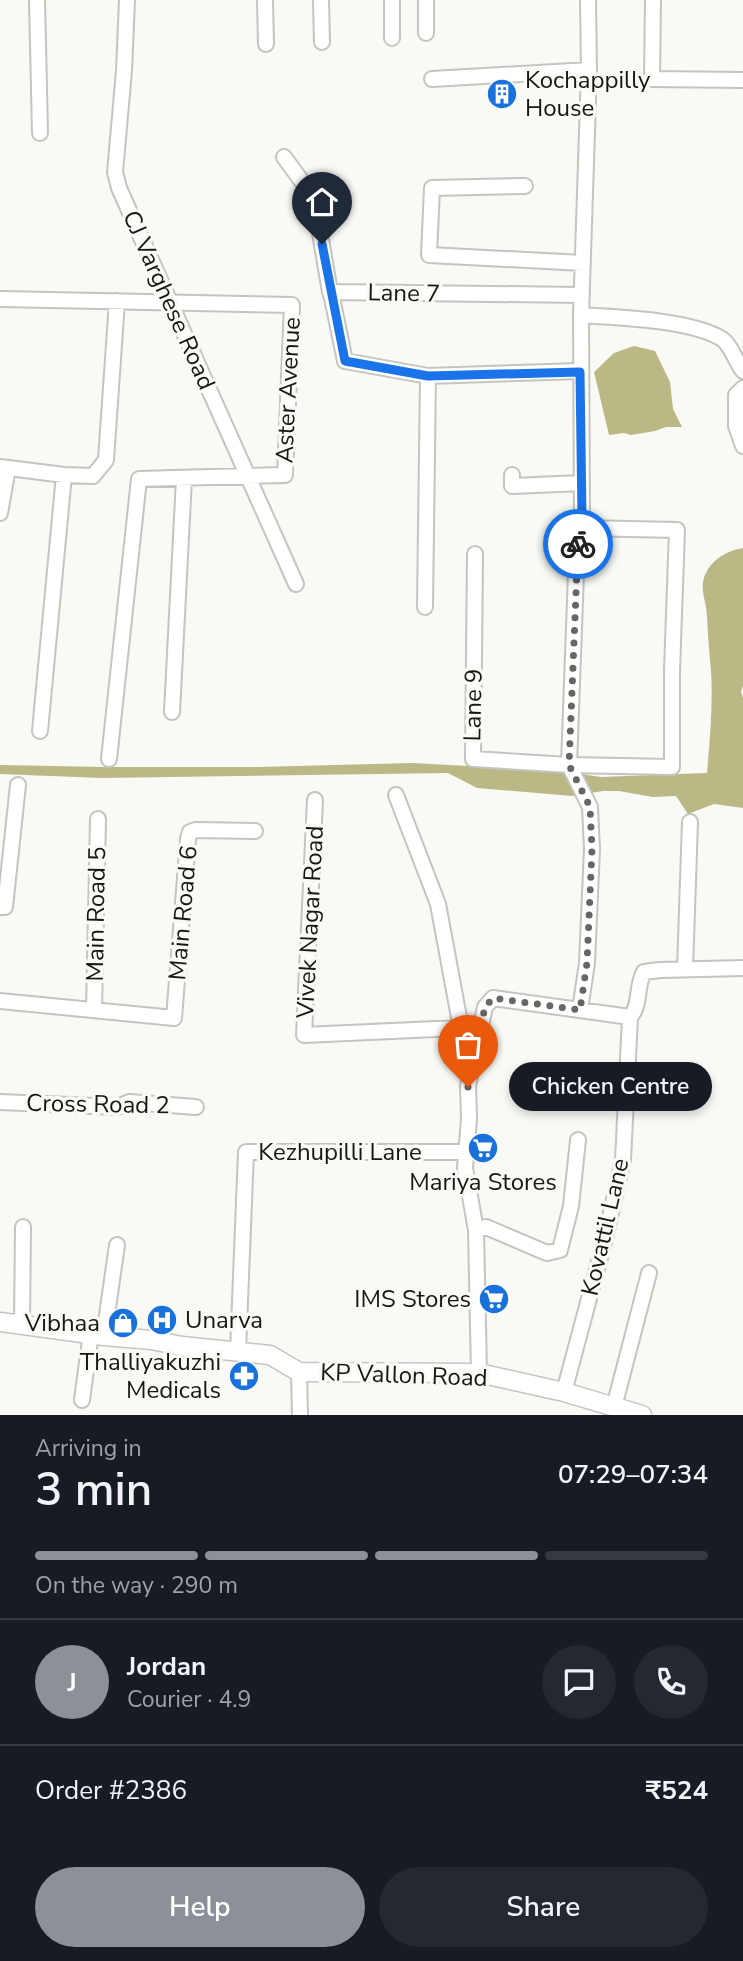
<!DOCTYPE html>
<meta charset="utf-8">
<style>
body{margin:0;font-family:"Nunito Sans",sans-serif;background:#242831;color:#f1f3f6;height:100vh;display:flex;flex-direction:column;font-size:26px;white-space:nowrap}
*{box-sizing:border-box;margin:0}
p{font-size:23px;color:#9ea1a6}
.icon{flex:none;width:38px;height:38px;fill:none;stroke:currentColor;stroke-width:2;stroke-linecap:round;stroke-linejoin:round}
.map{position:relative;height:1415px;overflow:hidden}
.drawer{display:flex;flex-direction:column;background:#171b24;flex:1}
.drawer>*{flex:none}
.pin{position:absolute;display:grid;place-items:center;width:60px;height:60px;color:#fff;margin:-72px -30px;border-radius:50% 50% 50% 0;rotate:-45deg;box-shadow:0 0 7px #0007}
.pin .icon{rotate:45deg}
.courier{position:absolute;display:grid;place-items:center;width:70px;height:70px;margin:-35px;border:5px solid #1a73e8;border-radius:50%;background:#fff;color:#222;box-shadow:0 2px 9px #0007}
.bubble{position:absolute;height:49px;border-radius:24px;background:#171b24;box-shadow:0 4px 10px #0003;font-size:23px;font-weight:600;line-height:49px;text-align:center}
.headline em{font-style:normal;font-weight:600}
.headline div{display:flex;flex-direction:column-reverse}
.headline{display:flex;align-items:center;justify-content:space-between;height:119px;padding:0 35px}
h1{font-size:46px;font-weight:600;line-height:52px}
.bar{display:grid;grid-template-columns:repeat(4,1fr);gap:10px 7px;align-content:center;height:84px;padding:0 35px}
.bar i{height:9px;border-radius:5px;background:#363941}
.bar .current{background:#8c9099}
.bar p{grid-column:span 4}
.line{display:flex;align-items:center;gap:18px;padding:0 35px;border-top:2px solid #363941}
.line div{flex:1}
.round{display:grid;place-items:center;flex:none;width:74px;height:74px;border-radius:37px;background:#242831}
.action{display:flex;gap:14px;margin-top:auto;padding:14px 35px}
.action a{flex:1;height:80px;border-radius:42px;background:#8c9099;color:#fff;font-size:28px;font-weight:600;line-height:80px;text-align:center}
.action a+a{background:#242831;color:#f1f3f6}
.map>svg:first-child{display:block}
.water{fill:#bab884}
.lines{fill:none;stroke-linecap:round;stroke-linejoin:round}
.minor-casing{stroke:#c4c4c0;stroke-width:18}
.tertiary-casing{stroke:#c4c4c0;stroke-width:21}
.minor{stroke:#fff;stroke-width:14}
.tertiary{stroke:#fff;stroke-width:18}
.done{stroke:#666663;stroke-width:7;stroke-dasharray:0 12.6}
.route{stroke:#1a73e8;stroke-width:9}
.labels{text-anchor:middle;dominant-baseline:central;stroke-width:7;stroke-linejoin:round;paint-order:stroke}
.poi-label{font-size:24px;fill:#171715;stroke:#f9f9f5;text-anchor:end}
.street-label{font-size:24px;fill:#171715;stroke:#f9f9f5}
</style>
<div class="map">
<svg width="743" height="1415" viewBox="0 0 743 1415">
<rect width="100%" height="100%" fill="#f9f9f5"/>
<!-- water -->
<path class="water" d="M 634,346 L 655,351 L 670,382 L 673,409 L 682,427 L 666,427 L 655,431 L 631,435 L 624,433 L 609,435 L 594,372 L 614,353 Z
M 743,548 L 743,686 L 741,691 L 743,698 L 743,808 L 714,804 L 688,814 L 676,796 L 653,797 L 619,791 L 603,791 L 572,796 L 477,788 L 448,773 L 102,778 L 0,774 L 0,765 L 103,767 L 259,767 L 412,763 L 560,771 L 601,777 L 707,773 C 710,739 713,704 711,670 C 709,652 708,635 707,617 C 707,603 699,589 705,575 C 712,559 726,551 743,548 Z"/>
<g class="lines">
<!-- minor casing -->
<g class="minor-casing">
<path id="minor" d="M 37,0 L 40,133
M 127,0 L 124,71 L 115,172 L 119,188 L 296,584
M 265,0 L 266,44
M 321,0 L 322,42
M 653,0 L 652,79 L 743,80
M 426,33 L 426,0
M 392,38 L 392,0
M 432,79 L 589,70
M 284,157 L 314,198 L 330,292 L 582,295
M 525,186 L 432,188 L 429,255 L 583,263
M 330,292 L 332,298 L 345,361 L 428,376
M 0,299 L 292,305 L 285,475 L 139,479 L 109,759
M 581,315 C 616,317 693,320 722,339 C 731,345 736,362 743,371
M 743,388 L 736,395 L 736,426 L 743,446
M 0,467 L 64,475 L 93,476 L 106,460 L 117,301
M 512,475 L 512,486 L 582,483
M 0,513 L 8,468
M 475,554 L 473,759 L 569,765 L 672,767 L 672,670 L 677,530 L 581,528
M 425,607 L 428,376 L 580,371
M 172,712 L 184,479
M 40,731 L 64,475
M 396,795 L 438,904 L 461,1028
M 315,800 L 304,1035 L 480,1027
M 0,907 L 5,907 L 18,785
M 685,969 L 690,822
M 0,1001 L 174,1018 L 188,839 L 190,832 L 196,830 L 255,831
M 94,1010 L 98,819
M 580,1010 L 587,963 L 592,849 L 590,807 L 569,765 L 577,546 L 582,518 L 581,315 L 589,70 L 588,0
M 0,1102 L 118,1107 L 129,1102 L 196,1107
M 476,1230 L 486,1227 L 547,1253 L 560,1250 L 571,1206 L 578,1140
M 22,1324 L 23,1227
M 104,1336 L 117,1245
M 238,1351 L 246,1152 L 466,1152
M 299,1372 L 300,1415
M 479,1373 L 476,1230 L 465,1168 L 469,1119 L 468,1086 L 485,1007 L 493,998 L 630,1017 C 641,1006 636,985 644,972 L 660,970 L 743,968
M 564,1392 L 605,1239 L 623,1160 L 630,1017
M 82,1400 L 91,1333
M 614,1407 L 649,1273"/>
</g>
<!-- tertiary casing -->
<g class="tertiary-casing">
<path id="tertiary" d="M 0,1322 L 104,1336 L 151,1340 L 182,1346 L 270,1355 L 299,1372 L 479,1373 L 564,1392 L 642,1415"/>
</g>
<!-- minor -->
<use href="#minor" class="minor"/>
<!-- tertiary -->
<use href="#tertiary" class="tertiary"/>
</g>
<g class="lines">
<!-- done -->
<path class="done" d="M 468,1087 L 485,1007 L 493,998 L 580,1010 L 587,963 L 592,849 L 590,807 L 569,765 L 578,544"/>
<!-- route -->
<path class="route" d="M 322,244 L 345,361 L 428,376 L 580,372 L 582,518 L 578,544"/>
</g>
<!-- icons -->
<defs>
<g id="building-disc" transform="scale(1.575)"><circle r="9.5" fill="#1972dc" stroke="#f9f9f5"/><path d="M-4-6H4V6H1V3H-1V6H-4ZM-2.5-4.3h1.7v1.8h-1.7ZM.8-4.3h1.7v1.8H.8ZM-2.5-1h1.7V.8h-1.7ZM.8-1h1.7V.8H.8Z" fill="#fff"/></g>
<g id="supermarket-disc" transform="scale(1.575)"><circle r="9.5" fill="#1972dc" stroke="#f9f9f5"/><path d="M-6-5.5h2.5l.6 2H6L4.5 2H-2.5L-4.4-4H-6ZM-1.5 3.2a1.3 1.3 0 1 0 .1 0ZM3 3.2a1.3 1.3 0 1 0 .1 0Z" fill="#fff"/></g>
<g id="hospital-disc" transform="scale(1.575)"><circle r="9.5" fill="#1972dc" stroke="#f9f9f5"/><path d="M-5-5h3v3.5h4V-5h3V5h-3V1.5h-4V5h-3Z" fill="#fff"/></g>
<g id="shop-disc" transform="scale(1.575)"><circle r="9.5" fill="#1972dc" stroke="#f9f9f5"/><path d="M-5-2.5h2.3a2.7 3.5 0 0 1 5.4 0H5L5.5 6h-11ZM-1.5-2.5h3a1.5 2.3 0 0 0-3 0Z" fill="#fff"/></g>
<g id="pharmacy-disc" transform="scale(1.575)"><circle r="9.5" fill="#1972dc" stroke="#f9f9f5"/><path d="M-2-6h4v4h4v4h-4v4h-4v-4h-4v-4h4Z" fill="#fff"/></g>
</defs>
<g fill-rule="evenodd">
<use href="#building-disc" x="502" y="94"/>
<use href="#supermarket-disc" x="483" y="1148"/>
<use href="#supermarket-disc" x="494" y="1299"/>
<use href="#hospital-disc" x="162" y="1320"/>
<use href="#shop-disc" x="123" y="1323"/>
<use href="#pharmacy-disc" x="244" y="1376"/>
</g>
<g class="labels">
<!-- poi labels -->
<g class="poi-label">
<text x="525" y="80" text-anchor="start">Kochappilly<tspan x="525" dy="28">House</tspan></text>
<text x="483" y="1182" text-anchor="middle">Mariya Stores</text>
<text x="471" y="1299">IMS Stores</text>
<text x="185" y="1320" text-anchor="start">Unarva</text>
<text x="100" y="1323">Vibhaa</text>
<text x="221" y="1362">Thalliyakuzhi<tspan x="221" dy="28">Medicals</tspan></text>
</g>
<!-- street labels -->
<g class="street-label">
<text transform="translate(404 293) rotate(1)">Lane 7</text>
<text transform="translate(169 300) rotate(66)">CJ Varghese Road</text>
<text transform="translate(288 390) rotate(-87)">Aster Avenue</text>
<text transform="translate(473 705) rotate(-89)">Lane 9</text>
<text transform="translate(183 913) rotate(-85)">Main Road 6</text>
<text transform="translate(96 914) rotate(-89)">Main Road 5</text>
<text transform="translate(310 922) rotate(-87)">Vivek Nagar Road</text>
<text transform="translate(98 1104) rotate(1)">Cross Road 2</text>
<text x="340" y="1152">Kezhupilli Lane</text>
<text transform="translate(605 1227) rotate(-77)">Kovattil Lane</text>
<text transform="translate(404 1375) rotate(2)">KP Vallon Road</text>
</g>
</g>
</svg>
<div class="pin" style="left:468px;top:1087px;background:#ea580c"><svg class="icon" aria-label="bag" viewBox="0 0 24 24"><path d="M5 8h14l-1 12H6zM9 8a3 3 0 0 1 6 0"/></svg></div>
<div class="pin" style="left:322px;top:244px;background:#1f2937"><svg class="icon" aria-label="home" viewBox="0 0 24 24"><path d="M3 11l9-7 9 7M6 9v11h12V9"/></svg></div>
<div class="courier" style="left:578px;top:544px"><svg class="icon" aria-label="bike" viewBox="0 0 24 24"><circle cx="6" cy="16" r="4"/><circle cx="18" cy="16" r="4"/><path d="M6 16l4-8h5l3 8M10 8l3 8H6M13 5h3"/></svg></div>
<div class="bubble" style="left:509px;top:1062px;width:203px">Chicken Centre</div>
</div>
<section class="drawer">
<div class="headline"><div><h1>3 min</h1><p>Arriving in</p></div><em>07:29–07:34</em></div>
<div class="bar"><i class="current"></i><i class="current"></i><i class="current"></i><i></i><p>On the way · 290 m</p></div>
<div class="line" style="height:126px"><b class="round" style="background:#8c9099;color:#fff">J</b><div><b>Jordan</b><p>Courier · 4.9</p></div><a class="round"><svg class="icon" aria-label="chat" viewBox="0 0 24 24"><path d="M4 5h16v11H9l-5 4z"/></svg></a><a class="round"><svg class="icon" aria-label="phone" viewBox="0 0 24 24"><path d="M5 4h4l2 5-3 2q2 4 5 5l2-3 5 2v4C11 20 4 13 5 4z"/></svg></a></div>
<div class="line" style="height:91px"><div>Order #2386</div><b>₹524</b></div>
<div class="action"><a>Help</a><a>Share</a></div>
</section>
